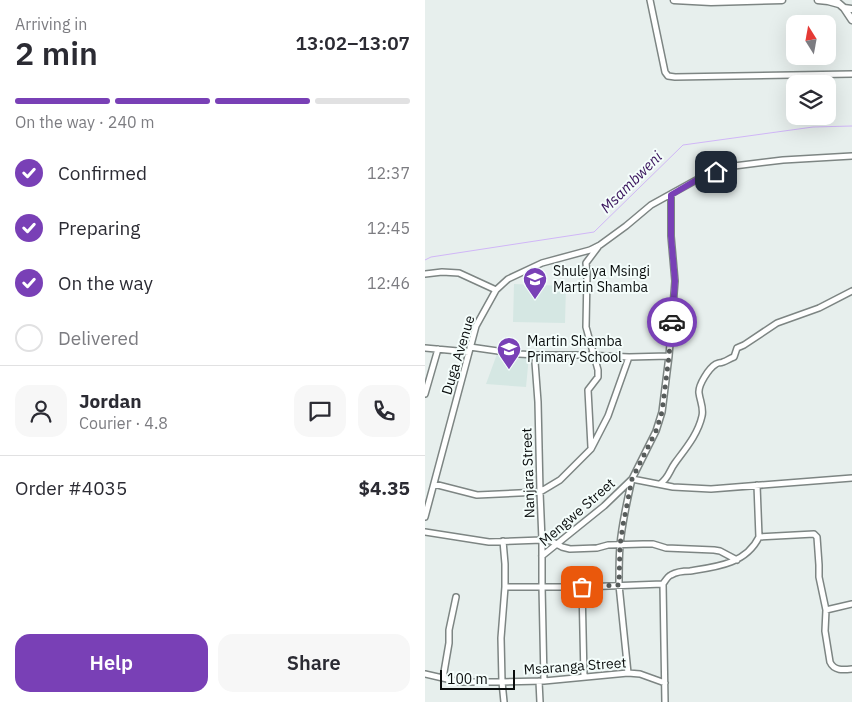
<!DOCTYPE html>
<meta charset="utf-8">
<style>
body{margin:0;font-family:"IBM Plex Sans",sans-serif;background:#f7f7f7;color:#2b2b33;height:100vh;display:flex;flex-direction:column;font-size:19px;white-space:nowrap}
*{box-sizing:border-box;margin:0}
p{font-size:16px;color:#7c7c81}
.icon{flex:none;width:28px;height:28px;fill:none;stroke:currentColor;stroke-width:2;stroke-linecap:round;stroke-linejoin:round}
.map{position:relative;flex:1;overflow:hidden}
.details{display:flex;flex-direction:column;background:#fff;width:425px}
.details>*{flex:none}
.needle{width:32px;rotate:349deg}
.fabs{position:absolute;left:361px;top:15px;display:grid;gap:10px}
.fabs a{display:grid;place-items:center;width:50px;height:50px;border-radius:10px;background:#fff;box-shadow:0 5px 20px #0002;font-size:25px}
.scale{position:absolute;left:15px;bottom:12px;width:75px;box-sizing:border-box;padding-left:5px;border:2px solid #0a0d0d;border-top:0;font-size:14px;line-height:18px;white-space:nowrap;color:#0a0d0d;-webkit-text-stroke:4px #f4fdfb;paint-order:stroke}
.pin{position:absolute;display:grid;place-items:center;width:42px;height:42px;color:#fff;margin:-21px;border-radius:10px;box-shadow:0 2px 8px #0006}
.courier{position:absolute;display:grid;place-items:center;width:50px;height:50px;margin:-25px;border:4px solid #7940b6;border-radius:50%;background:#fff;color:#222;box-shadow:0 1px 6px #0007}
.headline em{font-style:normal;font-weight:600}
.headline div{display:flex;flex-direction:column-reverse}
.headline{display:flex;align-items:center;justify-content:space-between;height:85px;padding:0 15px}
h1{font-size:32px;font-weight:600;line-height:38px}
.bar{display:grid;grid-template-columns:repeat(4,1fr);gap:8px 5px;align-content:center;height:60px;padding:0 15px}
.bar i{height:6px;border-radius:4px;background:#e1e1e2}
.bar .current{background:#7940b6}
.bar p{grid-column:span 4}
.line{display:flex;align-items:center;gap:12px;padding:0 15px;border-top:1px solid #e1e1e2}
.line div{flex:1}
.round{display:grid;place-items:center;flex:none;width:52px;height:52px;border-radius:15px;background:#f7f7f7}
ol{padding:0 15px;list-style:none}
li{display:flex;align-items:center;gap:15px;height:55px}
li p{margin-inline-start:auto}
li .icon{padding:5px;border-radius:50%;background:#7940b6;color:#fff;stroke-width:4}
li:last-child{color:#7c7c81}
li i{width:28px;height:28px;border:2px solid #e1e1e2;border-radius:50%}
.cta{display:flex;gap:10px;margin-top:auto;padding:10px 15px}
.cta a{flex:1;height:58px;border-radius:15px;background:#7940b6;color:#fff;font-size:20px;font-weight:600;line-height:58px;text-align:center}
.cta a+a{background:#f7f7f7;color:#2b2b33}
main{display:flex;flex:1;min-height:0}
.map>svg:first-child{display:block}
.built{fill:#d5e7e3}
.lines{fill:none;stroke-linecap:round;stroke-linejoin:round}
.stream{stroke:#d0b6f7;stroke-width:1}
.minor-casing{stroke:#7d8583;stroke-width:8}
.major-casing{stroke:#7d8583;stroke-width:9}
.minor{stroke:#fff;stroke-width:5}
.major{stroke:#fff;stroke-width:6}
.done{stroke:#575c5b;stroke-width:5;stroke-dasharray:0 9}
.route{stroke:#7940b6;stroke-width:6}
.labels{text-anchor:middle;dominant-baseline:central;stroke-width:4;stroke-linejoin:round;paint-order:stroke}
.poi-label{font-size:14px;fill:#0a0d0d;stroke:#f4fdfb;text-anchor:start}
.street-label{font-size:14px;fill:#0a0d0d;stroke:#f4fdfb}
.water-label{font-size:15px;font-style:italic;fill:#38125b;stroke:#f4fdfb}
</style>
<main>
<section class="details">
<div class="headline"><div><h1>2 min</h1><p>Arriving in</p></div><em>13:02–13:07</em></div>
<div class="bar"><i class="current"></i><i class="current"></i><i class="current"></i><i></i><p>On the way · 240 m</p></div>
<ol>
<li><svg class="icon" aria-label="check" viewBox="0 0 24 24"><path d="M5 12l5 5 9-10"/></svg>Confirmed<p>12:37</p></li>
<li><svg class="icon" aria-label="check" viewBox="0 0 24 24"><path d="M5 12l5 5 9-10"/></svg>Preparing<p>12:45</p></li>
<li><svg class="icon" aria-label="check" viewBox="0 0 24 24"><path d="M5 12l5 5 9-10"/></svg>On the way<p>12:46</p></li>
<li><i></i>Delivered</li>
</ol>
<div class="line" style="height:90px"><a class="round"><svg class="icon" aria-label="person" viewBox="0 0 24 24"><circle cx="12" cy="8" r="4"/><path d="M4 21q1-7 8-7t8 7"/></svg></a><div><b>Jordan</b><p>Courier · 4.8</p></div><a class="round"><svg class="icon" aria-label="chat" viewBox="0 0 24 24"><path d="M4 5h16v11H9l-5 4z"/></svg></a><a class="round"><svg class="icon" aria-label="phone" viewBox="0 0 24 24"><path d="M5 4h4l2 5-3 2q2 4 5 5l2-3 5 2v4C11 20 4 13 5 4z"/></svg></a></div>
<div class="line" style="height:65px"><div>Order #4035</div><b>$4.35</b></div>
<div class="cta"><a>Help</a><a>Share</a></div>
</section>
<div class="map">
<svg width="427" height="702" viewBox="0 0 427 702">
<rect width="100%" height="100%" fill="#e7efed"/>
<!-- built -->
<path class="built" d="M 89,284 L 141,286 L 140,323 L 88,322 Z
M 72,354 L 104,356 L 101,387 L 61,384 Z"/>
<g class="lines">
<!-- stream -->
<path class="stream" d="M 0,260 L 6,257 L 169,232 L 258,145 L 388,127 L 427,126"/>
<!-- minor casing -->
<g class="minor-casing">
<path id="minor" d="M 225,0 L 240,72 L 243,76 L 250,77 L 427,74
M 0,274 L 17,272 L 34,273 L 71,290
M 45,347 L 94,354 L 111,355 L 160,355 L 204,357 L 244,356
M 0,348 L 44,352
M 111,355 L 110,362 L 113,402 L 115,492 L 117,540 L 117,586 L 119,681
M 0,394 L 13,349
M 166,447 L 163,390 L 173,377 L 173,370 L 161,327 L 162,274 L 161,263 L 173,247
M 9,484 L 52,495 L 115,492 L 135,480 L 166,449 L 183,416 L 204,357
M 235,484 C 244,478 244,471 250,463 C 261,448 273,434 277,416 C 279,408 275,401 274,393 C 273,385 284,368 291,364 C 297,361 293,364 298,362 C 302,361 305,358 309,357 L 312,348 L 319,345 L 352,323 L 394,308 L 427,291
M 0,517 L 51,326 L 71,290 L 83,279 L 117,263 L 165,250 L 175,245 L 201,226 L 226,205 L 273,179 L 309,166 L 358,160 L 427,156
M 0,532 L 64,542 L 117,540 L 126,541 L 137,547 L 145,549 L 172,548 L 183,545 L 218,544 L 228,544 L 241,548 L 289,550 L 295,551 L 312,560
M 334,537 L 389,534 L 392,537 L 394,565 L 394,577 L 401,610 L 400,631 L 405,662 C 409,671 418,670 427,669
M 78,541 L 80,564 L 80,587 L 76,638 L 77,682 L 79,702
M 117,556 L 179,506 L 207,479 L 231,431 L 237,412 L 244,356 L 250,281 L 246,236 L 246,195
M 80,587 L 157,587 L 238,584
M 157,587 L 159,677
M 401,610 L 427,604
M 203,673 L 194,585 C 194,572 194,558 195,545 C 197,523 202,501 207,479 L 248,487 L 286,489 L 427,478
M 0,674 L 35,682 L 77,682 L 119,681 L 203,673 L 215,674 L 240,683
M 18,678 L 24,643 L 24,630 L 31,597
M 114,681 L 115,702
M 240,702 L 238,584 C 240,581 243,576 246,575 C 251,572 259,571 265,571 C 291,567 321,564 334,537 L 332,485"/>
</g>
<!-- major casing -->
<g class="major-casing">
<path id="major" d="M 249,0 L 286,2 L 357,0
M 393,0 L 403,1 L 414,4
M 411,1 L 419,8 L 427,9
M 419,8 L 427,20"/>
</g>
<!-- minor -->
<use href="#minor" class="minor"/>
<!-- major -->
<use href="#major" class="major"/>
</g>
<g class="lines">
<!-- done -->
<path class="done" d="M 157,587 L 194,585 L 195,545 L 198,525 L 207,479 L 231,431 L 237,412 L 244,356 L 247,322"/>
<!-- route -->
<path class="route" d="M 247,322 L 250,281 L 246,236 L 246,195 L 273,179 L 291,172"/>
</g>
<!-- icons -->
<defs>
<g id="school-pin" transform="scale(1.25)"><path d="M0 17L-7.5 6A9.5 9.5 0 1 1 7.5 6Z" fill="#7940b6" stroke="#f4fdfb"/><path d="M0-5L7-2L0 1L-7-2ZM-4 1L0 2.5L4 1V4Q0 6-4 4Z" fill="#fff"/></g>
</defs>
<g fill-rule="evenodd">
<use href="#school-pin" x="110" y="279"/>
<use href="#school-pin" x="84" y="349"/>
</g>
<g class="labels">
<!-- poi labels -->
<g class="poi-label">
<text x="128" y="271">Shule ya Msingi<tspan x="128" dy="16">Martin Shamba</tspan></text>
<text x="102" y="341">Martin Shamba<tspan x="102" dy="16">Primary School</tspan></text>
</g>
<!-- street labels -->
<g class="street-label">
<text transform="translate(33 355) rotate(-73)">Duga Avenue</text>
<text transform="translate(103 473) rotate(-92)">Nanjara Street</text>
<text transform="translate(152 512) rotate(-41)">Mengwe Street</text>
<text transform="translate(150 666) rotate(-4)">Msaranga Street</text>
</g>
<!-- water labels -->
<g class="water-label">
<text transform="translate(206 182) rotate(-45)">Msambweni</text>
</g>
</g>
</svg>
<div class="fabs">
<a><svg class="needle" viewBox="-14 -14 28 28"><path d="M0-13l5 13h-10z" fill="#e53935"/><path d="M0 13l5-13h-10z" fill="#7c7c81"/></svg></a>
<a><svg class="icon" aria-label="layers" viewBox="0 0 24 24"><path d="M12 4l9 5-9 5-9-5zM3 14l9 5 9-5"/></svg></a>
</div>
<div class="scale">100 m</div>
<div class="pin" style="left:157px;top:587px;background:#ea580c"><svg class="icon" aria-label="bag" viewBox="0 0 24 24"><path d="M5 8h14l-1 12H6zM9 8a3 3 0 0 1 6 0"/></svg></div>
<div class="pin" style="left:291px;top:172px;background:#1f2937"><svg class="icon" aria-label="home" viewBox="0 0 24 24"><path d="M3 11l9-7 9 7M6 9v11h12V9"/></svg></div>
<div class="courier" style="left:247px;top:322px"><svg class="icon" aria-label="car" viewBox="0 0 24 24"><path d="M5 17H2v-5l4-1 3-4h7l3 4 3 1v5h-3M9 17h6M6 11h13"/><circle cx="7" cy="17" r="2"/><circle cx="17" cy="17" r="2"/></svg></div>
</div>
</main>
